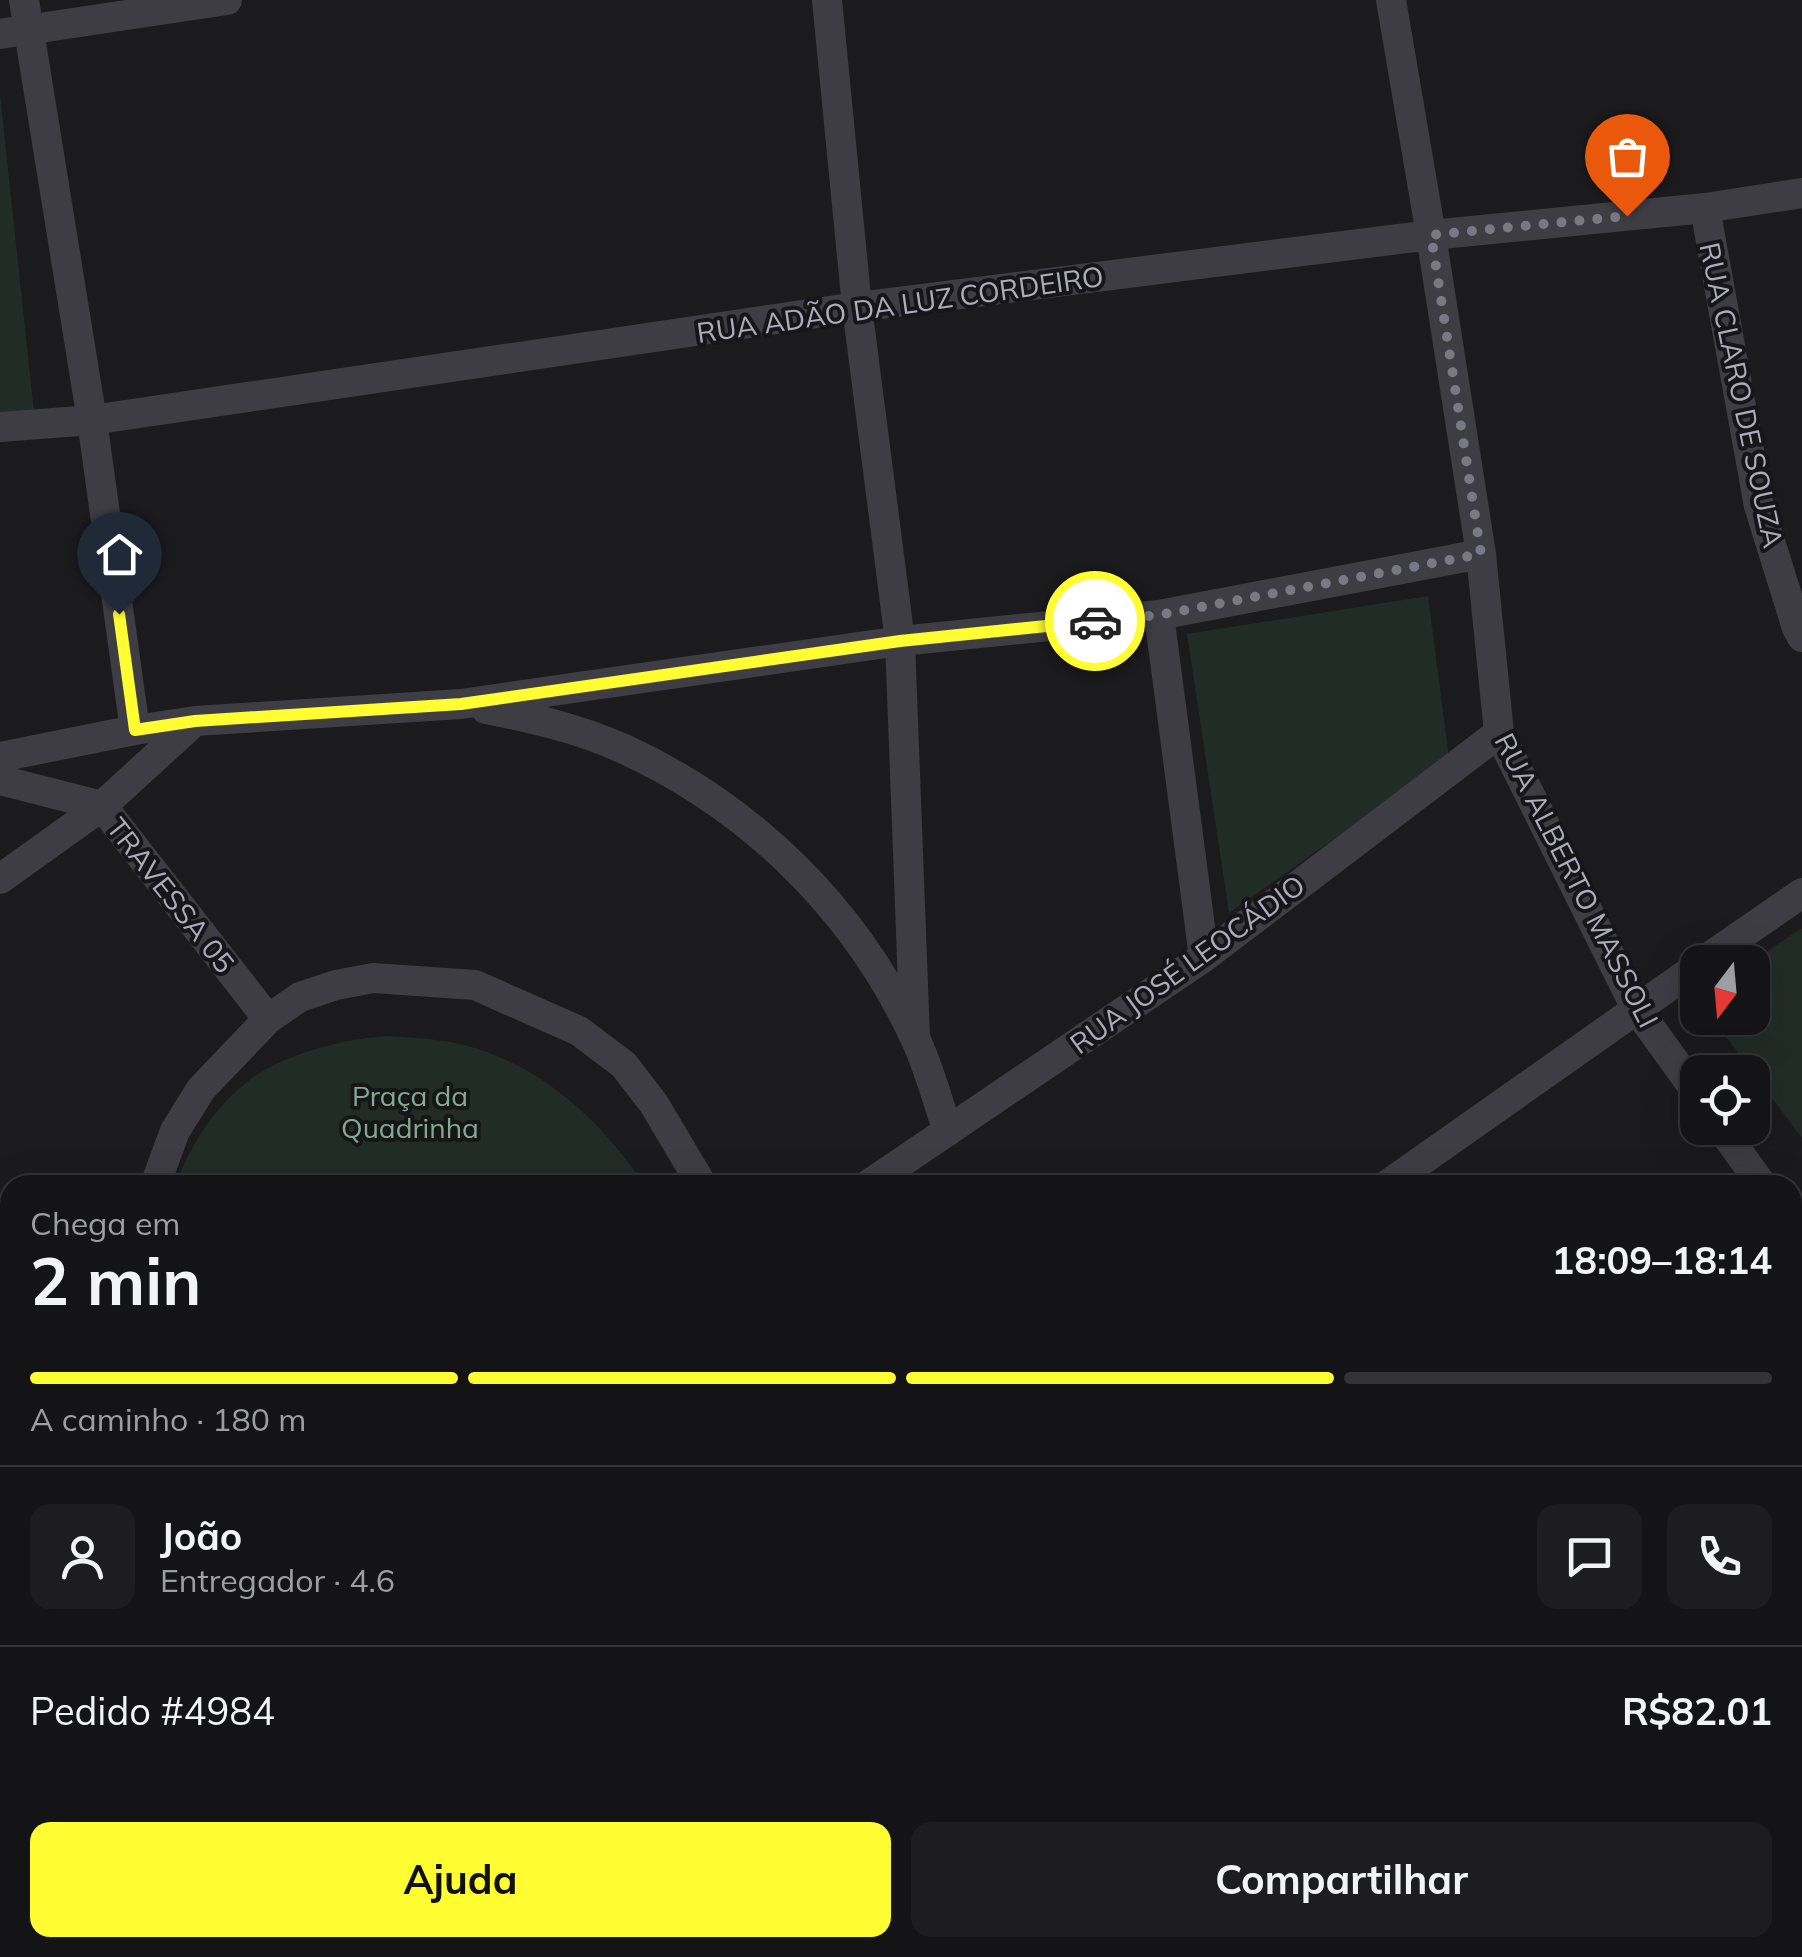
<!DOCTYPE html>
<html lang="pt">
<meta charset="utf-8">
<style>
body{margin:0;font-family:Mulish,sans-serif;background:#1d1d1f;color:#f1f3f6;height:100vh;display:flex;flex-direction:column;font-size:38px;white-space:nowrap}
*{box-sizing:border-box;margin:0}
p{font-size:32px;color:#9d9ea1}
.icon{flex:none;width:55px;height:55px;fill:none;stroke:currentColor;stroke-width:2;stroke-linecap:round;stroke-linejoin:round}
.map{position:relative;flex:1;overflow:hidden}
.side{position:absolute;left:0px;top:1175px;width:1802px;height:782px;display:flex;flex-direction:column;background:#141416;border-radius:30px 30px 0 0;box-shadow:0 10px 40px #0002,0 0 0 2px #333335}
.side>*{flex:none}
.needle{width:65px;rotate:196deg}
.buttons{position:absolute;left:1680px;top:945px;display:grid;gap:20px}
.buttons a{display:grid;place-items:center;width:90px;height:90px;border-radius:20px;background:#141416;box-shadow:0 10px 40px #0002,0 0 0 2px #333335;font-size:50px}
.pin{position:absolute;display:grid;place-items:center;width:85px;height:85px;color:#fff;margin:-102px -42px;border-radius:50% 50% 50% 0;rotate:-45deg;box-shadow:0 0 10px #0007}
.pin .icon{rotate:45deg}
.courier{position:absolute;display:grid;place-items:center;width:100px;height:100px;margin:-50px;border:8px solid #fffc31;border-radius:50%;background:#fff;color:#222;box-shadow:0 2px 12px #0007}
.overview em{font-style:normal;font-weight:700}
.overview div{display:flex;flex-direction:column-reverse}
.overview{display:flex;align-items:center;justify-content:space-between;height:170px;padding:0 30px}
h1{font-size:65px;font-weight:700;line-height:75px}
.bar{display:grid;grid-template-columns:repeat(4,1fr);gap:15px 10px;align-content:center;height:120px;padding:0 30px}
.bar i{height:12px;border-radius:8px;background:#333335}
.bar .current{background:#fffc31}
.bar p{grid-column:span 4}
.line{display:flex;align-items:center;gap:25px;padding:0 30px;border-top:2px solid #333335}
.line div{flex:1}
.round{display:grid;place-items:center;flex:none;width:105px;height:105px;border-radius:20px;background:#1d1d1f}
.button{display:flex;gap:20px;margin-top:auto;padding:20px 30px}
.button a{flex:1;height:115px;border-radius:20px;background:#fffc31;color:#111;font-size:40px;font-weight:700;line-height:115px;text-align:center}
.button a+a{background:#1d1d1f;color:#f1f3f6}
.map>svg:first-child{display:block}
.green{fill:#222c26}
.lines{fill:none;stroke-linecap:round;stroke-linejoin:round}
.minor{stroke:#3e3d44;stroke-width:30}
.tertiary{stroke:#3e3d44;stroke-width:30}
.done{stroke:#797985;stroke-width:10;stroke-dasharray:0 18}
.route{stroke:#fffc31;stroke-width:12}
.labels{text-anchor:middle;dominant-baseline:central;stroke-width:8;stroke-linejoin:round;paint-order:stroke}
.street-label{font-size:28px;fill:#acacbd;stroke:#161518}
.park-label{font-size:28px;fill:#82a991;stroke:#161518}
</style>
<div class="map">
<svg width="1802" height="1957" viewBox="0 0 1802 1957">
<rect width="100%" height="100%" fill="#1b1a1d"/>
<!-- green -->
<path class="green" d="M 0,94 L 34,412 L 0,416 Z
M 1428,596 L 1449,758 L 1229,913 L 1187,634 Z
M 1802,928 L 1802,1138 L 1712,1018 L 1752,1018 L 1751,962 Z
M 386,1036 C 417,1038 448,1039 478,1049 C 547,1071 605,1125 644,1185 L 176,1185 C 189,1145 218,1103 252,1078 C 276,1061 311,1049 339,1043 C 354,1039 370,1038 386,1036 Z"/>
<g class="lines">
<!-- minor -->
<path class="minor" d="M 24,0 L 92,420 L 135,730
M 827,0 L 857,307 L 900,641 L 915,1038
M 1391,0 L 1431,235 L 1481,554 L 1499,733 L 1636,1008 L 1698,1094
M 1705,208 L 1759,506 L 1797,628 L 1802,637
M 0,427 L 92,420 L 857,307 L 1431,235 L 1705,208 L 1802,193
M 1159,615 L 1204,957
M 486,709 C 533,718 580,729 624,749 C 751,807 856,910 915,1038 C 929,1067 937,1100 948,1131
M 0,757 L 135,730 L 195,721 L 461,704 L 900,641 L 1159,615 L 1481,554
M 0,780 L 102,806 L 268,1019
M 0,879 L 102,806 L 195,721
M 1702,962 L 1802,893
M 1721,1128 L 1762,1185
M 155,1185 L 175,1131 L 201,1089 L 268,1019 L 300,997 L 336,985 L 373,978 L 475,985 L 579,1031 L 624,1065 L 654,1104 L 702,1185
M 868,1185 L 1204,957 L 1499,733
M 1387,1185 L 1698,966
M 1792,1228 L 1802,1242
M 1792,1360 L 1802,1353
M 1792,1626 L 1802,1597
M 0,1686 L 10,1699
M 0,1835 L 10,1828
M 546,1948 L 553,1957
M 353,1957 L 366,1948
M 925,1957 L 938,1948
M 1529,1957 L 1542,1948
M 1675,1957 L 1678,1948"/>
<!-- tertiary -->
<path class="tertiary" d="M 0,34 L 227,0"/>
</g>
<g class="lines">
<!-- done -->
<path class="done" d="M 1095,621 L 1159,615 L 1481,554 L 1431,235 L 1627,216"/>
<!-- route -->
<path class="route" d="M 119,614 L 135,730 L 195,721 L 461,704 L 900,641 L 1095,621"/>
</g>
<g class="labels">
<!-- street labels -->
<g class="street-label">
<text transform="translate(900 304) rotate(-8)">RUA ADÃO DA LUZ CORDEIRO</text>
<text transform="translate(1742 395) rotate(78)">RUA CLARO DE SOUZA</text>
<text transform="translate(1577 880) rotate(63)">RUA ALBERTO MASSOLI</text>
<text transform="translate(171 895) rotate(52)">TRAVESSA 05</text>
<text transform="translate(1187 964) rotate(-36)">RUA JOSÉ LEOCÁDIO</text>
</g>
<!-- park labels -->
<g class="park-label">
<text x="410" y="1095">Praça da<tspan x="410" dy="32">Quadrinha</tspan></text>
</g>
</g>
</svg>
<div class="buttons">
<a><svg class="needle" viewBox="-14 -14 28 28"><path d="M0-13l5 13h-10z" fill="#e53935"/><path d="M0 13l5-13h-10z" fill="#9d9ea1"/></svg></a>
<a><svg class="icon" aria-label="locate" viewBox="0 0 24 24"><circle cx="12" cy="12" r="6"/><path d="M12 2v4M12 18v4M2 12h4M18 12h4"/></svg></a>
</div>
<div class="pin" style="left:1627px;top:216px;background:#ea580c"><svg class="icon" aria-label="bag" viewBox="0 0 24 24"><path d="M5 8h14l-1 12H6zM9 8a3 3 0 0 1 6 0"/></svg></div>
<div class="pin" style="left:119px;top:614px;background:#1f2937"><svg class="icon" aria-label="home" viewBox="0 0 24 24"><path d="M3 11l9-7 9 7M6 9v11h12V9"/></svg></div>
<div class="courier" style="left:1095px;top:621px"><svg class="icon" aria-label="car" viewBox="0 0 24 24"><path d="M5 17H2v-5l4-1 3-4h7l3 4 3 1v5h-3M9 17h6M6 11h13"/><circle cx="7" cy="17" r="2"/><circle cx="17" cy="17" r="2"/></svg></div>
<section class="side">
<div class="overview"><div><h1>2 min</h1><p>Chega em</p></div><em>18:09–18:14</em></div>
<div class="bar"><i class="current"></i><i class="current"></i><i class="current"></i><i></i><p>A caminho · 180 m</p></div>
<div class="line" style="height:180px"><a class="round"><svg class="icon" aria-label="person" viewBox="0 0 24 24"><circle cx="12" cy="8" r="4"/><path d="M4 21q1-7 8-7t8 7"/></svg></a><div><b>João</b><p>Entregador · 4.6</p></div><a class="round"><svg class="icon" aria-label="chat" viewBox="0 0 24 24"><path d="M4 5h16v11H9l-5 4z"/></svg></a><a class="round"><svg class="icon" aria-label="phone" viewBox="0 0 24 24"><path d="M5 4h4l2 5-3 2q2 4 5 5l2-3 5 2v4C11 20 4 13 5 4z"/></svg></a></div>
<div class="line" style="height:130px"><div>Pedido #4984</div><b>R$82.01</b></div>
<div class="button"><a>Ajuda</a><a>Compartilhar</a></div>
</section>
</div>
